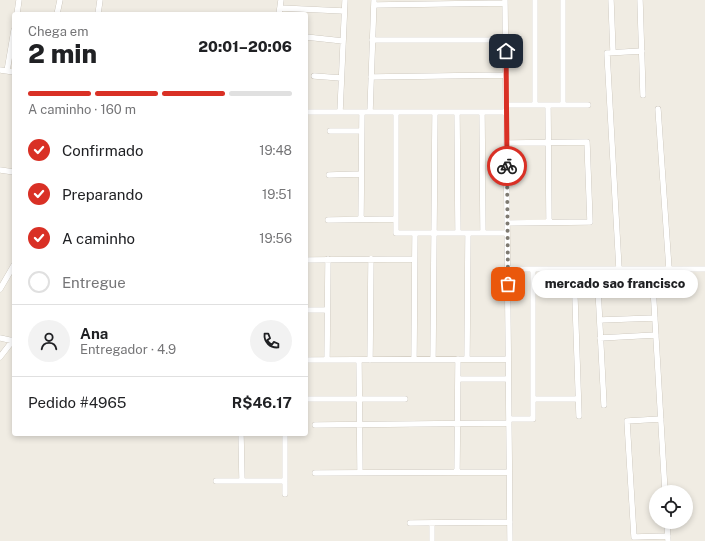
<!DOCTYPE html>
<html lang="pt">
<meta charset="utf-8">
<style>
body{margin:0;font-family:"Public Sans",sans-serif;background:#f2f2f2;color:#202124;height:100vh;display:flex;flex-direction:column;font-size:15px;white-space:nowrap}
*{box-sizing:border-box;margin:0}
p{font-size:13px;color:#757577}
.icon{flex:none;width:22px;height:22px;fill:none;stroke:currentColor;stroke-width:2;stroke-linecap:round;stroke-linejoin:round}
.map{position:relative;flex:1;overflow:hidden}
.drawer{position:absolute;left:12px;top:12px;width:296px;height:424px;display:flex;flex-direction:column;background:#fff;border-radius:4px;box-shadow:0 2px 6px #0003}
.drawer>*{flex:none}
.tools{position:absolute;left:649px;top:485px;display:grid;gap:8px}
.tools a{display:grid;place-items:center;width:44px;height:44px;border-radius:50%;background:#fff;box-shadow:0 2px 6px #0003;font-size:20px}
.pin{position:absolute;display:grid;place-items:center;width:34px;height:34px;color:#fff;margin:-17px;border-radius:8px;box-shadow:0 2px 6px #0006}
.courier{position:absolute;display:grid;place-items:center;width:40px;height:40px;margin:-20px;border:3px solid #d93025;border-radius:50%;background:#fff;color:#222;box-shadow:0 1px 5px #0007}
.bubble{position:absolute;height:28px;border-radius:14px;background:#fff;box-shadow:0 2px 6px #0003;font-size:13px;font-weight:800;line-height:28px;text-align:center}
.overview em{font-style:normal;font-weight:800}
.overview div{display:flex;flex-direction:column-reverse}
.overview{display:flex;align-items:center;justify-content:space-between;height:68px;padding:0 16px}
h1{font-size:26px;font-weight:800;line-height:30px}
.bar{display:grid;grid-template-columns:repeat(4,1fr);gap:6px 4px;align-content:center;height:48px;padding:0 16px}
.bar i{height:5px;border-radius:3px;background:#e0e0e0}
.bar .on{background:#d93025}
.bar p{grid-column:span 4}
.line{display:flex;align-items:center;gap:10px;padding:0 16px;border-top:1px solid #e0e0e0}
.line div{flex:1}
.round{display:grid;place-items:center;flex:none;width:42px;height:42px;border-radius:21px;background:#f2f2f2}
ol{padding:0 16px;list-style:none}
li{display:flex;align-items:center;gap:12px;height:44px}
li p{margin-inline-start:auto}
li .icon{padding:4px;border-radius:50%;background:#d93025;color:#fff;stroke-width:4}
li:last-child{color:#757577}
li i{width:22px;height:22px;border:2px solid #e0e0e0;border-radius:50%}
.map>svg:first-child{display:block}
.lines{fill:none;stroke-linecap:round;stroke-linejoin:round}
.minor-casing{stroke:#bdb6aa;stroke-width:6}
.minor{stroke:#fff;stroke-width:5.5}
.done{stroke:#7e7a71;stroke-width:4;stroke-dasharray:0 7.2}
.route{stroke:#d93025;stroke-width:5}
</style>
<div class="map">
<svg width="705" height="541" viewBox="0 0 705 541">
<rect width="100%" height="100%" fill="#f0ece3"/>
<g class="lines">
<!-- minor casing -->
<g class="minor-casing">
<path id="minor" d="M 505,0 L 510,541
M 535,0 L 535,105
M 611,0 L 613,52
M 640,0 L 643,95
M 374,5 L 505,3
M 280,8 L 344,11
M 17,14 L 19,0
M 57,14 L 60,0
M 98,14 L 100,0
M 279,14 L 281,0
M 306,37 L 343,41
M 372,40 L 506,40
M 0,70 L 14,72
M 7,71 L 14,30
M 314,76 L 341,78
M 371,77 L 506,75
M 506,105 L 588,105
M 548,105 L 549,222
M 563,105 L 563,0
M 658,109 L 669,269
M 306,112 L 506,112
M 340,112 L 345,0
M 370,112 L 374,0
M 396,112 L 396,233 L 507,233
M 457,112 L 458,233
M 482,112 L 483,233
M 330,131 L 361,131
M 507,143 L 587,142 L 590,222 L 507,223
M 0,170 L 14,172
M 329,175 L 361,174
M 361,219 L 362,112
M 328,220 L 396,219
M 306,260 L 414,259
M 508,269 L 705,269
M 574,269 L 579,416
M 597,269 L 604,405
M 619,269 L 607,53 L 642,51
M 652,269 L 665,492
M 0,289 L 14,265
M 306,310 L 327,310
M 600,320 L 655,318
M 0,338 L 14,341
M 600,338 L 656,335
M 0,357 L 14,339
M 414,359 L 415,233
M 433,359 L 435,112
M 467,359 L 468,233
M 306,360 L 508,359
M 327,360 L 328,259
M 359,360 L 360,473
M 370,360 L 371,259
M 458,379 L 508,379
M 306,399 L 405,399
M 533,399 L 578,399
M 509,419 L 533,419 L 533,269
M 661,419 L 627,421 L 634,537 L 668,536
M 315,425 L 509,423
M 241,434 L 242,480
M 285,434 L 285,494
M 457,472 L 458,359
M 315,473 L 509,472
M 216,481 L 285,481
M 667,522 L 668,541
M 410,523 L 510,522
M 432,523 L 432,541"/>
</g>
<!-- minor -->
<use href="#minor" class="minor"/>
</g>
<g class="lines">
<!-- done -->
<path class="done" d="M 507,166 L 508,284"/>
<!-- route -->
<path class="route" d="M 506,51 L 507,166"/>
</g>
</svg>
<div class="tools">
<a><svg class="icon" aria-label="locate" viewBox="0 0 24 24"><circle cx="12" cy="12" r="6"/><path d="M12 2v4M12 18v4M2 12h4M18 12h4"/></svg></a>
</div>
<div class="pin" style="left:508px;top:284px;background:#ea580c"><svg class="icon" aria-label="bag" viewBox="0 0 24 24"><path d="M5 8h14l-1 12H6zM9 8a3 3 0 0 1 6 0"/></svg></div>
<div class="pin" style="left:506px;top:51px;background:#1f2937"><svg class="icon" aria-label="home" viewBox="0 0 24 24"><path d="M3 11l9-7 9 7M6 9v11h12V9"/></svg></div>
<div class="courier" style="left:507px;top:166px"><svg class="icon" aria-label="bike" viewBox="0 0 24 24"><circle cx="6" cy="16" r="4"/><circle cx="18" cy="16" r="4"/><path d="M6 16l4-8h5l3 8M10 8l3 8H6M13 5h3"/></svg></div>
<div class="bubble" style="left:532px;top:270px;width:166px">mercado sao francisco</div>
<section class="drawer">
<div class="overview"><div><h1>2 min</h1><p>Chega em</p></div><em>20:01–20:06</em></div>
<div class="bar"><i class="on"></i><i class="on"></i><i class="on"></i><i></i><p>A caminho · 160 m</p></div>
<ol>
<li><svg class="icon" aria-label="check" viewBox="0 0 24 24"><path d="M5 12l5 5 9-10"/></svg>Confirmado<p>19:48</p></li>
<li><svg class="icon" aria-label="check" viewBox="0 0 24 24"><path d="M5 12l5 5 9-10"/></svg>Preparando<p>19:51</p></li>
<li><svg class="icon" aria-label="check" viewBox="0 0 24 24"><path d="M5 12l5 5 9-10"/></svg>A caminho<p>19:56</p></li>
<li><i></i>Entregue</li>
</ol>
<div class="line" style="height:72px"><a class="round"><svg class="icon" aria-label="person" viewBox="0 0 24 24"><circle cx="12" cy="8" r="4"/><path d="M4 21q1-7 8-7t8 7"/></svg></a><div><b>Ana</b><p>Entregador · 4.9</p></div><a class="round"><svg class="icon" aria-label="phone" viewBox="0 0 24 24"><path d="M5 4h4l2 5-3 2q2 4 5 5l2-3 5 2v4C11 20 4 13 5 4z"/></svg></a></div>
<div class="line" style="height:52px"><div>Pedido #4965</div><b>R$46.17</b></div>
</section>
</div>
